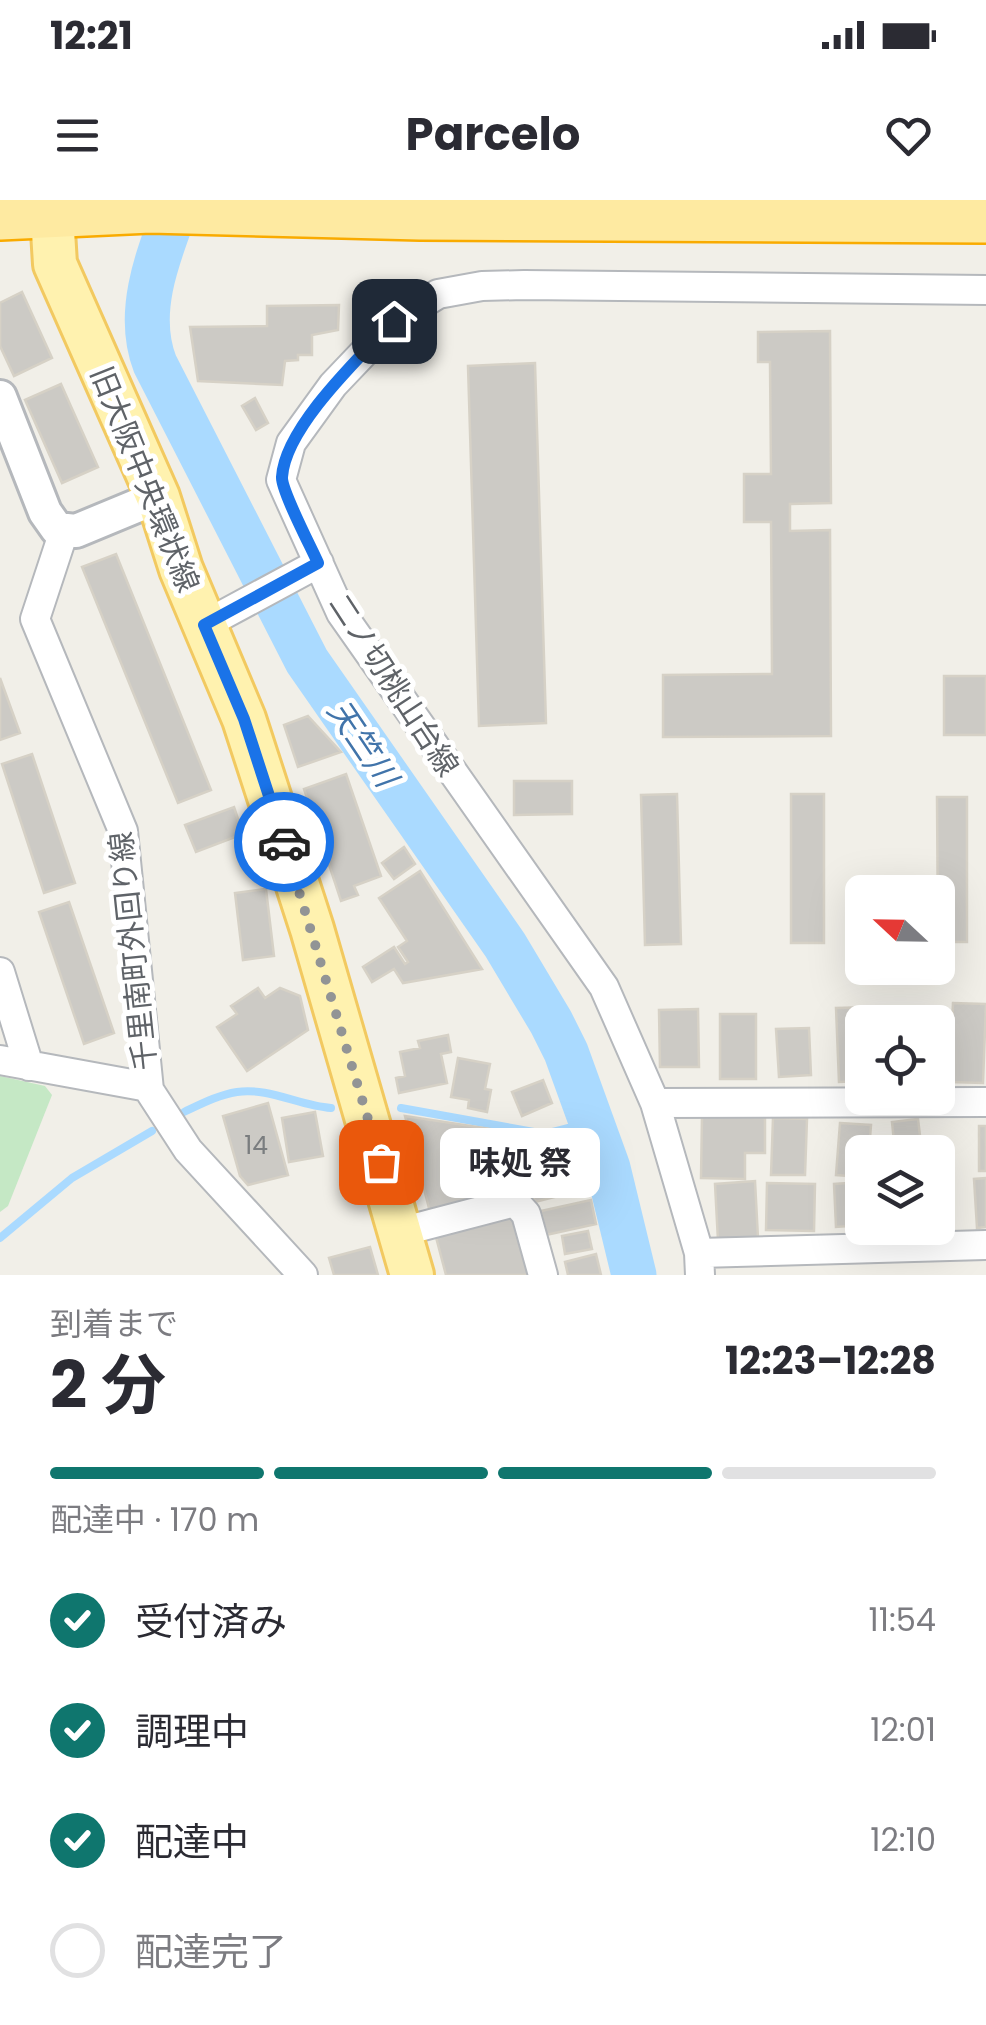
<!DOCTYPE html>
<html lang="ja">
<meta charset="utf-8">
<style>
body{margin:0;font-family:Poppins,"Noto Sans JP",sans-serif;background:#f2f2f3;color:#2b2b33;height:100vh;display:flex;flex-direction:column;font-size:38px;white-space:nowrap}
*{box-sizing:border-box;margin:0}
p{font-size:32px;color:#7c7c81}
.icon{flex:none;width:55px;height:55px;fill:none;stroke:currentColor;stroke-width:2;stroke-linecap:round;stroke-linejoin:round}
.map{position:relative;height:1075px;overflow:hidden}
.sheet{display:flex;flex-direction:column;background:#fff;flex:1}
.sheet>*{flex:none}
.needle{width:65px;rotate:292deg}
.controls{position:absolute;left:845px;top:675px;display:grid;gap:20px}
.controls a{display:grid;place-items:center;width:110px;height:110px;border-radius:15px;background:#fff;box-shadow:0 10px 40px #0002;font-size:50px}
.pin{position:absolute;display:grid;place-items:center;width:85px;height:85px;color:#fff;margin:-42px;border-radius:20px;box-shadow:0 5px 15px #0006}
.courier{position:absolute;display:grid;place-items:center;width:100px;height:100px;margin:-50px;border:8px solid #1a73e8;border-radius:50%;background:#fff;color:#222;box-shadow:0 2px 12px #0007}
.bubble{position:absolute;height:70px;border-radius:15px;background:#fff;box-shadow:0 10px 40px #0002;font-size:32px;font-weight:700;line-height:70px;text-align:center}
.overview em{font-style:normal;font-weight:700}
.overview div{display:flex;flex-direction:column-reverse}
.overview{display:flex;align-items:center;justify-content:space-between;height:170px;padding:0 50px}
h1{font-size:65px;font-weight:700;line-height:75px}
.bar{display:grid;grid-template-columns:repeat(4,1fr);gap:15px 10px;align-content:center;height:120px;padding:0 50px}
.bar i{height:12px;border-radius:8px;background:#e1e1e2}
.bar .current{background:#0f766e}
.bar p{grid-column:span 4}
ol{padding:0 50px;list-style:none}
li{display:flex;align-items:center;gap:30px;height:110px}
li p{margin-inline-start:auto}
li .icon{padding:10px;border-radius:50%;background:#0f766e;color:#fff;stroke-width:4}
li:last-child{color:#7c7c81}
li i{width:55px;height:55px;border:5px solid #e1e1e2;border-radius:50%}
.status{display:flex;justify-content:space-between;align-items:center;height:70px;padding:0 50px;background:#fff;direction:ltr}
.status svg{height:28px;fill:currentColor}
header{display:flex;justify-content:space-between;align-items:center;height:130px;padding:0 50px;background:#fff;font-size:45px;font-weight:700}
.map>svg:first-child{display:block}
.green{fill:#c5e8c5}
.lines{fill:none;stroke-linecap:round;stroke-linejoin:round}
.stream{stroke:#aadaff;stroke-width:8}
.river{stroke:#aadaff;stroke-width:45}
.building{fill:#cccac5;stroke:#d6d1c6;stroke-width:2.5}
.minor-casing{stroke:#b5b8bc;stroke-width:32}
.tertiary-casing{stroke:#b5b8bc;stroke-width:38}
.primary-casing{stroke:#f2c960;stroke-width:48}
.trunk-casing{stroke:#f9ab00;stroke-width:50}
.minor{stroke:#fff;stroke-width:28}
.tertiary{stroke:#fff;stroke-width:32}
.primary{stroke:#fff2af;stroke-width:42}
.trunk{stroke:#feeaa1;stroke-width:45}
.done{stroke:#929495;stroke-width:10;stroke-dasharray:0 18}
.route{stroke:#1a73e8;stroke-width:12}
.labels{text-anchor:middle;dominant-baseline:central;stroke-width:10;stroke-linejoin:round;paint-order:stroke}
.number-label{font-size:25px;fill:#7a7d7f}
.street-label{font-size:30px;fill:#5f6368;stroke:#fff}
.water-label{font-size:32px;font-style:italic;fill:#4174aa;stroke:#fff}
</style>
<div class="status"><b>12:21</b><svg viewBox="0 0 49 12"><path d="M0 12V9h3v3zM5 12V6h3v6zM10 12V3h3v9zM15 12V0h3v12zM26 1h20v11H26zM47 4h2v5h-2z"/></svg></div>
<header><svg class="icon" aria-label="menu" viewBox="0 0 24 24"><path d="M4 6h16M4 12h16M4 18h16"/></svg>Parcelo<svg class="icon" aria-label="heart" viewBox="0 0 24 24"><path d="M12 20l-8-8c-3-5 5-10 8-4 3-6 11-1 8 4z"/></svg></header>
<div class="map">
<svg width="986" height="1075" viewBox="0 0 986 1075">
<rect width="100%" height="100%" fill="#f1efe8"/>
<!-- green -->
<path class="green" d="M 0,876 L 45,886 L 52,895 L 8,1006 L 0,1012 Z"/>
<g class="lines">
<!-- stream -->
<path class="stream" d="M 401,908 L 545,934 L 592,922
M 184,912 C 201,904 218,895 237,892 C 268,887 300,906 331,908
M 0,1038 L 72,978 L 152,931"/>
<!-- river -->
<path class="river" d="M 179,0 C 160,51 134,110 155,164 L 307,461 L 505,745 L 551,822 L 566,852 L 608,968 L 634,1075"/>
</g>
<!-- building -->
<path class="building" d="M 22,92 L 52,158 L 14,176 L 0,146 L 0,103 Z
M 339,105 L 338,130 L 312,135 L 312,155 L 298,155 L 298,160 L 285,161 L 282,185 L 198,181 L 190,127 L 267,126 L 267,106 Z
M 830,131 L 831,303 L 790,304 L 790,331 L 830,330 L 831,536 L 663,537 L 663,475 L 772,474 L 771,322 L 744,322 L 744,274 L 771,274 L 770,162 L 758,162 L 758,132 Z
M 535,163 L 546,523 L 479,526 L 468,166 Z
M 61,184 L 98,267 L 62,283 L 25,200 Z
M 255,198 L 268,223 L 256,230 L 242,206 Z
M 116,354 L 211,590 L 178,603 L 82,367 Z
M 944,476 L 986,476 L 986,535 L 944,535 Z
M 0,478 L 20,533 L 0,540 Z
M 308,516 L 341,552 L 298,567 L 284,525 Z
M 32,554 L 75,683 L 44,693 L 2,564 Z
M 346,574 L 381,676 L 354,686 L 358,695 L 341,701 L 304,589 Z
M 514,581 L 572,581 L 572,614 L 514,615 Z
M 677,594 L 681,744 L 645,745 L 641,595 Z
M 791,594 L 824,594 L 824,743 L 791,743 Z
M 937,597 L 967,597 L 967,742 L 938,742 Z
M 234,607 L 243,634 L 196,652 L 185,625 Z
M 404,647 L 415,664 L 394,679 L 382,663 Z
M 420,671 L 482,769 L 403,783 L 394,769 L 372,782 L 363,767 L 394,747 L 405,764 L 408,762 L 398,747 L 407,741 L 379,698 Z
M 266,689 L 274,756 L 243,760 L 235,693 Z
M 69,702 L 114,833 L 84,844 L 39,712 Z
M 258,788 L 265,798 L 280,788 L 300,796 L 308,830 L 247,871 L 217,827 L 237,814 L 231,806 Z
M 953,803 L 986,804 L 983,883 L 949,882 Z
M 875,807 L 875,822 L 862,822 L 862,881 L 839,882 L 836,808 Z
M 698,809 L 699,867 L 660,867 L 659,810 Z
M 720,814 L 756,814 L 756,879 L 720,879 Z
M 809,828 L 811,875 L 779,877 L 776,829 Z
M 448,835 L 451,852 L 441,854 L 447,883 L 399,893 L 396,878 L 405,876 L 400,852 L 420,848 L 418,841 Z
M 458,858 L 490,864 L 485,889 L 491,890 L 487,912 L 468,908 L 469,900 L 451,897 Z
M 543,880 L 552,903 L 522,916 L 512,892 Z
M 268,903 L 288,975 L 248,985 L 240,976 L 223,916 Z
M 315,912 L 323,956 L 289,962 L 282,918 Z
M 405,916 L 562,940 L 566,955 L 517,968 L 468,959 L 479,1000 L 430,1012 Z
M 702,917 L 765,918 L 765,953 L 745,953 L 745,979 L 701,978 Z
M 773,918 L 807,919 L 805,975 L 771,975 Z
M 918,919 L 922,952 L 895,952 L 892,922 Z
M 840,923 L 871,925 L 869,952 L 862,952 L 862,977 L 836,975 Z
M 979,926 L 986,926 L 986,971 L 979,971 Z
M 577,955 L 582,970 L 530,986 L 526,971 Z
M 581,973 L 585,989 L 535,1002 L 530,988 Z
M 938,978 L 942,1031 L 895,1035 L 895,1028 L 938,1028 Z
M 986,978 L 986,1027 L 977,1028 L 974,979 Z
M 755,981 L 758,1038 L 718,1041 L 715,984 Z
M 862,982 L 862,1025 L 836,1027 L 834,984 Z
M 767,983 L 815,984 L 814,1031 L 766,1030 Z
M 591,1000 L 596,1024 L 546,1035 L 541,1011 Z
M 513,1015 L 530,1075 L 446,1075 L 436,1037 Z
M 588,1031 L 592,1049 L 565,1054 L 562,1036 Z
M 370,1047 L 378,1075 L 334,1075 L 329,1058 Z
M 596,1054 L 601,1075 L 568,1075 L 565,1062 Z"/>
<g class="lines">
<!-- minor casing -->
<g class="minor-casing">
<path id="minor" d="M 64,331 L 35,419 L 123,631 L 149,890 L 188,950 L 303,1075
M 204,425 L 319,363
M 0,772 L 29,866
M 0,860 L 148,887
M 655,903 L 986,902
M 400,1032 L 515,1002 L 526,1014 L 543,1075
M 699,1053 L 986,1045
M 700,1075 L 699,1053 L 655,903 L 604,787 L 341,413 L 281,280 L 291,243 L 333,185 L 394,121 L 438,94 L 482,86 L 524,85 L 986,90"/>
</g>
<!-- tertiary casing -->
<g class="tertiary-casing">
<path id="tertiary" d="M 0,197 L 45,312 L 57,329 L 76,331 L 158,297"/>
</g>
<!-- primary casing -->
<g class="primary-casing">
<path id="primary" d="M 43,0 L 52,15 L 55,64 L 158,297 L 181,369 L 244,519 L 312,729 L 412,1075"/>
</g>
<!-- trunk casing -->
<g class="trunk-casing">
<path id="trunk" d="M 0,17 L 150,10 L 420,17 L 986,20"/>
</g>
<!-- minor -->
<use href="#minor" class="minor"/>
<!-- tertiary -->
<use href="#tertiary" class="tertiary"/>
<!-- primary -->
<use href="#primary" class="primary"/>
<!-- trunk -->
<use href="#trunk" class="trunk"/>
</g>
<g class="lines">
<!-- done -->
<path class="done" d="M 284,642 L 381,962"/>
<!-- route -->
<path class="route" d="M 284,642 L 244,519 L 204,425 L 318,363 C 311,347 281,290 282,277 C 285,227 361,156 394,121"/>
</g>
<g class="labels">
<!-- number labels -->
<g class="number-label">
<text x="256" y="945">14</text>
</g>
<!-- street labels -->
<g class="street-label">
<text transform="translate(145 279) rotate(68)">旧大阪中央環状線</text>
<text transform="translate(394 485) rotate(57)">二ノ切桃山台線</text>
<text transform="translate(133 751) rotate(-96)">千里南町外回り線</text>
</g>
<!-- water labels -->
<g class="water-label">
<text transform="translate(363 543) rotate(56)">天竺川</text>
</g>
</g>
</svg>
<div class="controls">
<a><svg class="needle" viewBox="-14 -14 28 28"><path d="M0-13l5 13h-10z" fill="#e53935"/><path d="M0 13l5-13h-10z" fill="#7c7c81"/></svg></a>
<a><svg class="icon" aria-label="locate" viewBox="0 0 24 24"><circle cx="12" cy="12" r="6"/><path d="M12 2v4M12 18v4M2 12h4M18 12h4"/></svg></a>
<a><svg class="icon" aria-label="layers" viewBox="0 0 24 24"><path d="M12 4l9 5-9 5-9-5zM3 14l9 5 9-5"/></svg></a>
</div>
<div class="pin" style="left:381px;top:962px;background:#ea580c"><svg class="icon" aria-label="bag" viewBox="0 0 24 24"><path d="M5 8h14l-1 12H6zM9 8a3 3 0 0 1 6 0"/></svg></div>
<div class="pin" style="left:394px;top:121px;background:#1f2937"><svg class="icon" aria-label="home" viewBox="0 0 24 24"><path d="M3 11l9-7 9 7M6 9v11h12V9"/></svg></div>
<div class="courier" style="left:284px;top:642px"><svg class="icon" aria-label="car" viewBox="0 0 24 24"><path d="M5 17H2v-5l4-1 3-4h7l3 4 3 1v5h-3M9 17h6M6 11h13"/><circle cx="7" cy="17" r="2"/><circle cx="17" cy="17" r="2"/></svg></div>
<div class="bubble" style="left:440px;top:928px;width:160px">味処 祭</div>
</div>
<section class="sheet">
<div class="overview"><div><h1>2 分</h1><p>到着まで</p></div><em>12:23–12:28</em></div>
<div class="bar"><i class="current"></i><i class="current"></i><i class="current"></i><i></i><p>配達中 · 170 m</p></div>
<ol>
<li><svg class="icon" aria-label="check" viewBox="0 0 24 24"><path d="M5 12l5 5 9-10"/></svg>受付済み<p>11:54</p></li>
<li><svg class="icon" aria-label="check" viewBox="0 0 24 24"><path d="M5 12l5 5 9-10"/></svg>調理中<p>12:01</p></li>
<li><svg class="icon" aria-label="check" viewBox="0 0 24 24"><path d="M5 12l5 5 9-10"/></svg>配達中<p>12:10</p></li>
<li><i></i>配達完了</li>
</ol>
</section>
